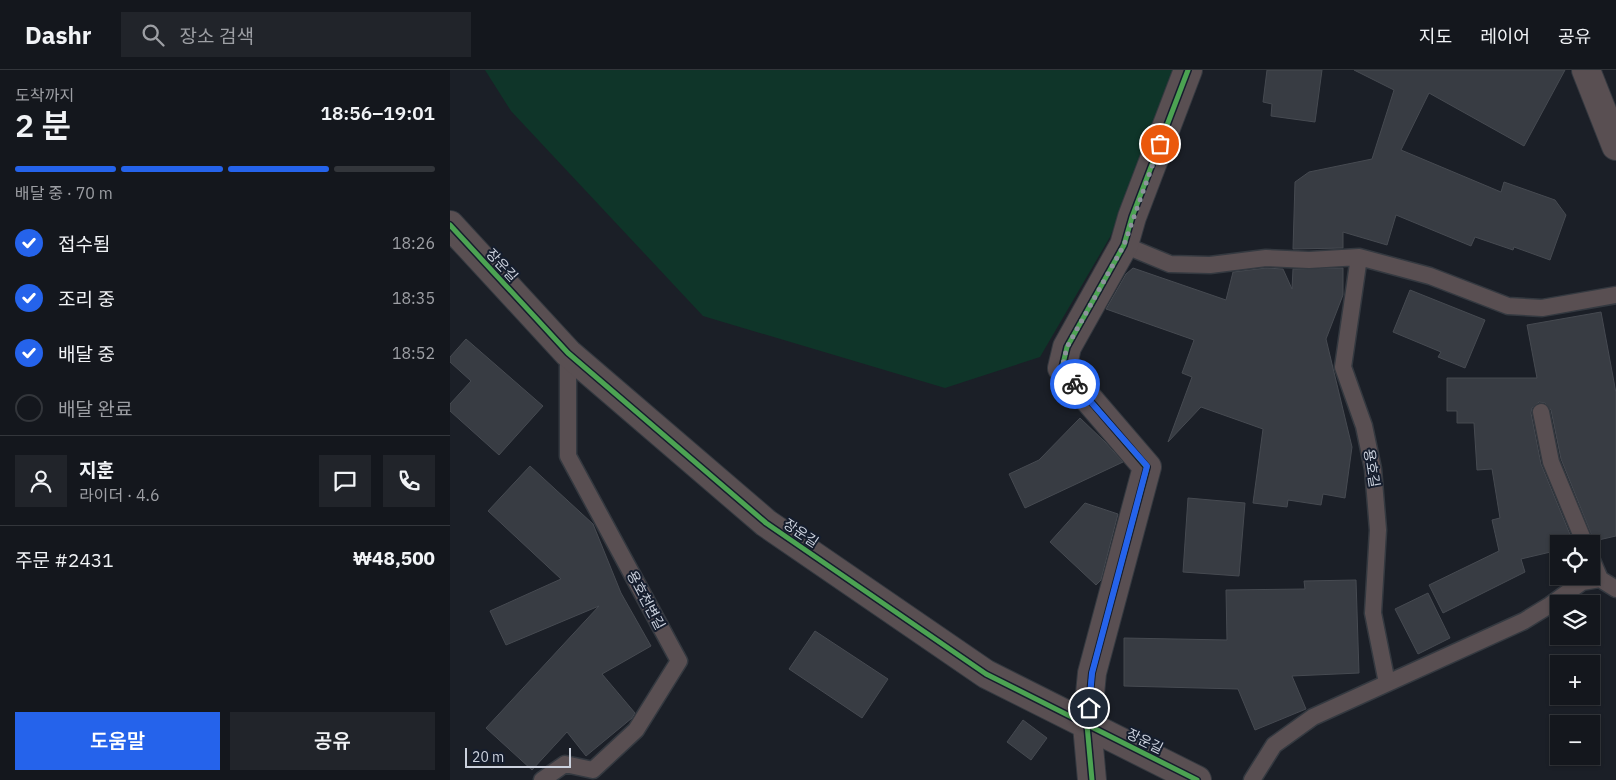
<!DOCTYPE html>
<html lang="ko">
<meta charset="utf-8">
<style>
body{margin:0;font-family:"IBM Plex Sans","Noto Sans KR",sans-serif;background:#21242a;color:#f1f3f6;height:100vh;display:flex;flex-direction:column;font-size:19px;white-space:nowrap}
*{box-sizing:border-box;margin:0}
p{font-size:16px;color:#9d9fa4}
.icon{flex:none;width:28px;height:28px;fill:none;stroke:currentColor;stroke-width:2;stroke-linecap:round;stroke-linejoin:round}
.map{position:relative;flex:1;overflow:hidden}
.panel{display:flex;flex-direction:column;background:#14171d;width:450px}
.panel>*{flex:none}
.buttons{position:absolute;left:1100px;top:465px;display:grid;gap:10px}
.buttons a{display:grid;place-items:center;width:50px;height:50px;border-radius:0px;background:#14171d;box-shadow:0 1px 4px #0004,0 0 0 1px #33363b;font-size:25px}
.scale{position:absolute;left:15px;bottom:12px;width:106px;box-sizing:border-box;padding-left:5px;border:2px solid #cbd1dd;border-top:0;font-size:14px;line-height:18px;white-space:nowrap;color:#cbd1dd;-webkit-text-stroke:4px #151d2d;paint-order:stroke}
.pin{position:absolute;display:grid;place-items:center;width:42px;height:42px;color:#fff;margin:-21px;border:2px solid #fff;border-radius:50%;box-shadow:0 1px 5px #0007}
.courier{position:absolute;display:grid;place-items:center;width:50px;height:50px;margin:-25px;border:4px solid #2563eb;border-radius:50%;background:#fff;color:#222;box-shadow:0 1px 6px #0007}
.summary em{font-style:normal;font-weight:600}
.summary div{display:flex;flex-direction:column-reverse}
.summary{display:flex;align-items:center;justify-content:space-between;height:85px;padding:0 15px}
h1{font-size:32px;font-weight:600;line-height:38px}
.bar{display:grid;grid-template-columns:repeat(4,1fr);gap:8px 5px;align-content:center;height:60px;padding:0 15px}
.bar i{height:6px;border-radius:4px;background:#33363b}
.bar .selected{background:#2563eb}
.bar p{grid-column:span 4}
.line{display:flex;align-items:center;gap:12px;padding:0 15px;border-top:1px solid #33363b}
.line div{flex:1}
.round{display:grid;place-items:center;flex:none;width:52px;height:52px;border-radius:0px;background:#21242a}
ol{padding:0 15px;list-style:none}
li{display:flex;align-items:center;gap:15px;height:55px}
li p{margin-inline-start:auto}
li .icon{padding:5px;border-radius:50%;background:#2563eb;color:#fff;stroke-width:4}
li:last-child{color:#9d9fa4}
li i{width:28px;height:28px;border:2px solid #33363b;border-radius:50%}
.primary-button{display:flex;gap:10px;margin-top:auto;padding:10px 15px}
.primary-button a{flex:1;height:58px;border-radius:0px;background:#2563eb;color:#fff;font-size:20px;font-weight:600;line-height:58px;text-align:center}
.primary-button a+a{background:#21242a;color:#f1f3f6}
header{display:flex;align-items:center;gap:30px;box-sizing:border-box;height:70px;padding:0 25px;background:#14171d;border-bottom:1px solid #33363b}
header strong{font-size:24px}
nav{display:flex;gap:28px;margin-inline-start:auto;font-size:18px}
.search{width:350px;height:45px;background:#21242a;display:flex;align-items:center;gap:12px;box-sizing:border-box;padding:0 18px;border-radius:0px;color:#9d9fa4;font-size:19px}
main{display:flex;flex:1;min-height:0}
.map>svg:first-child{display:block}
.green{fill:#0f3529}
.building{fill:#383c43;stroke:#464a51}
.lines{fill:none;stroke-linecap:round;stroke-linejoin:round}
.service-casing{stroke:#343940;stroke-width:19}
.minor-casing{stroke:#343940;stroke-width:30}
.tertiary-casing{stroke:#343940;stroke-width:30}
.service{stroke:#594f52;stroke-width:16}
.minor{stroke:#594f52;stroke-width:28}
.tertiary{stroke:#594f52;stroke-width:28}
.cycleway-casing{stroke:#151d2d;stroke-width:8}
.cycleway{stroke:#4ca352;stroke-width:5}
.done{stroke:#8d939d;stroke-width:5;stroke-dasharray:0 9}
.route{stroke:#2563eb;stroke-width:6}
.labels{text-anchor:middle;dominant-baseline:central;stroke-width:4;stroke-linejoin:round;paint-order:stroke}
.street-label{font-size:14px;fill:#cbd1dd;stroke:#151d2d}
</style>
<header>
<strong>Dashr</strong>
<div class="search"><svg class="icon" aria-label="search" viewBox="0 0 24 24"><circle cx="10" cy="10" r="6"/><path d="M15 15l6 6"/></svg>장소 검색</div>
<nav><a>지도</a><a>레이어</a><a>공유</a></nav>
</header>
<main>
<section class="panel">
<div class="summary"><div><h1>2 분</h1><p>도착까지</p></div><em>18:56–19:01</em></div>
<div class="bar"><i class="selected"></i><i class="selected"></i><i class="selected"></i><i></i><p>배달 중 · 70 m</p></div>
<ol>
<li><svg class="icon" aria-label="check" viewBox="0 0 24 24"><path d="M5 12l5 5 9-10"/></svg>접수됨<p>18:26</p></li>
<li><svg class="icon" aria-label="check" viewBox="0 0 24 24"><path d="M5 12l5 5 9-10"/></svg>조리 중<p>18:35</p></li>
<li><svg class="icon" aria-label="check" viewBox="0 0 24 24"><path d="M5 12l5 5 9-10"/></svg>배달 중<p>18:52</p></li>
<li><i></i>배달 완료</li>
</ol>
<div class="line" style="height:90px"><a class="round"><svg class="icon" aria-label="person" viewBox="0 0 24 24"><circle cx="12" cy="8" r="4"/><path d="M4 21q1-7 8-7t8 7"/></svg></a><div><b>지훈</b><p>라이더 · 4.6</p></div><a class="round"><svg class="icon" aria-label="chat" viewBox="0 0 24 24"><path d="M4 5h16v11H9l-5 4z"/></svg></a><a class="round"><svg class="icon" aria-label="phone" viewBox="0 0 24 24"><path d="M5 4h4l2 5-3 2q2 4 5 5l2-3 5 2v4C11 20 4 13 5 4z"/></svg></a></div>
<div class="line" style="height:65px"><div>주문 #2431</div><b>₩48,500</b></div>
<div class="primary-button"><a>도움말</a><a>공유</a></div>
</section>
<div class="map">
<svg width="1166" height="710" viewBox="0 0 1166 710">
<rect width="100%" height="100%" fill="#1b1f27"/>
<!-- green -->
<path class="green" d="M 35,0 L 728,0 L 660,167 L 590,287 L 495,318 L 253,246 L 61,41 Z"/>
<!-- building -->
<path class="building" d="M 817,0 L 872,0 L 865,52 L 821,46 L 822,34 L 813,32 Z
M 904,0 L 1115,0 L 1074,76 L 979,23 L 951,80 L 1051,122 L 1054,112 L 1105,130 L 1116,145 L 1100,190 L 1064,177 L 1063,180 L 1025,167 L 1021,176 L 946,145 L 937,175 L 893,162 L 893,178 L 843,179 L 845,112 L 859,102 L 922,89 L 944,20 Z
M 683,198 L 776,230 L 783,202 L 816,198 L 833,199 L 842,219 L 843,199 L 893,198 L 893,225 L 876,269 L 902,377 L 895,428 L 873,424 L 871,435 L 838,430 L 837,437 L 803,433 L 813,359 L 751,337 L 718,372 L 742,307 L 732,303 L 744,270 L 656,239 L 676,204 Z
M 960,220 L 1035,250 L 1015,298 L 988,287 L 991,282 L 943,262 Z
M 1151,242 L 1166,323 L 1166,466 L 1144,471 L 1111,389 L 1101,340 L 1095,333 L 1089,332 L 1082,338 L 1081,343 L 1091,394 L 1124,474 L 1109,474 L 1109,480 L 1071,489 L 1075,502 L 993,543 L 979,515 L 1049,481 L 1042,450 L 1050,448 L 1042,399 L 1027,400 L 1024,353 L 1007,353 L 1007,341 L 997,341 L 997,308 L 1087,308 L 1077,255 Z
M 16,269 L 93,336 L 49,385 L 0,341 L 0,334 L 21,311 L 0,292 L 0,287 Z
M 630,348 L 655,372 L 673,392 L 575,438 L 559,404 L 589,390 Z
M 80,396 L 143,454 L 171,523 L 201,576 L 152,604 L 185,643 L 182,648 L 136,686 L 117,662 L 82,700 L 36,658 L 149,536 L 56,575 L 40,541 L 111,509 L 38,441 Z
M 738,428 L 795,433 L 789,506 L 733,502 Z
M 635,433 L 668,444 L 651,510 L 646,515 L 600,472 Z
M 906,510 L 909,603 L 842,606 L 856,639 L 805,660 L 788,619 L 674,616 L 674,568 L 777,570 L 776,520 L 855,519 L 854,511 Z
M 978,523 L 1000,568 L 968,584 L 945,539 Z
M 365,561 L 438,609 L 412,648 L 339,599 Z
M 573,650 L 597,668 L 581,690 L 557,672 Z"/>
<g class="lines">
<!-- service casing -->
<g class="service-casing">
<path id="service" d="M 674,175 L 720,194 L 760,195 L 816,188 L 859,190 L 909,187 L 980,206 L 1058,236 L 1092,238 L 1166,225
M 909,187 L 893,297 L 914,356 L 923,399 L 928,460 L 923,543 L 937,613
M 1091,342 L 1101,392 L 1135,474
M 1141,488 L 1150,509
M 92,710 L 115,694 L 143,700 L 186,660 L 229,591 L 118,386 L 118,283
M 802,710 L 824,675 L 863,647 L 1074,551 L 1100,535 L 1132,512 L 1150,509 L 1166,519"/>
</g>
<!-- minor casing -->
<g class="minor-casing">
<path id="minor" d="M 1136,0 L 1166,76
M 642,710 L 637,655 L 642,603 L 697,397 L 612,298 L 617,277 L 674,175 L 682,147 L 738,0"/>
</g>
<!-- tertiary casing -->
<g class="tertiary-casing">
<path id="tertiary" d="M 0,155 L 118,283 L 316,453 L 536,604 L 747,710"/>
</g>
<!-- service -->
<use href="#service" class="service"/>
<!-- minor -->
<use href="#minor" class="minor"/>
<!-- tertiary -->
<use href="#tertiary" class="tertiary"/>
<!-- cycleway casing -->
<g class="cycleway-casing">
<path id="cycleway" d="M 0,155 L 118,283 L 316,453 L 536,604 L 747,710
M 642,710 L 637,655 L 642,603 L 697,397 L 612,298 L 617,277 L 674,175 L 682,147 L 738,0"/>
</g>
<!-- cycleway -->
<use href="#cycleway" class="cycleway"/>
</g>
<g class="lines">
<!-- done -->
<path class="done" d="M 625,314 L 612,298 L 617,277 L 674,175 L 710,74"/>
<!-- route -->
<path class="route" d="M 625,314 L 697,396 L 642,603 L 639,638"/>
</g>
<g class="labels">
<!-- street labels -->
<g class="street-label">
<text transform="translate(52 195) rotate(47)">장운길</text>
<text transform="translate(922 398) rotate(81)">용호길</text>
<text transform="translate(351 463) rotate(34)">장운길</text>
<text transform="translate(196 530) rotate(62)">용호천변길</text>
<text transform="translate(695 671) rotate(26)">장운길</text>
</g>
</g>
</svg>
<div class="buttons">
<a><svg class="icon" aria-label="locate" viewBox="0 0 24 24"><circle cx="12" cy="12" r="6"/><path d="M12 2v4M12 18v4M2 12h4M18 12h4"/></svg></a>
<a><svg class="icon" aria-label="layers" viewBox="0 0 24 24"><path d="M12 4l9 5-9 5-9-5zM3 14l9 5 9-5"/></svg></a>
<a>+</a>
<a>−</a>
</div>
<div class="scale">20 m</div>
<div class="pin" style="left:710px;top:74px;background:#ea580c"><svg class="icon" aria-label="bag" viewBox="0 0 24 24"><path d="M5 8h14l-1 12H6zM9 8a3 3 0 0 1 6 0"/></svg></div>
<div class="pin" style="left:639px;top:638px;background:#1f2937"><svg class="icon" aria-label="home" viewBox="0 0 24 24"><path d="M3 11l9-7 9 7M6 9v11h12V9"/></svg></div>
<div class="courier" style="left:625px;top:314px"><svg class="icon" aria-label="bike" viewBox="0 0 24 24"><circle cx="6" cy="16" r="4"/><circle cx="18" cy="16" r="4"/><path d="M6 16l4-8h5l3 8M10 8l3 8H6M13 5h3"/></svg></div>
</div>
</main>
